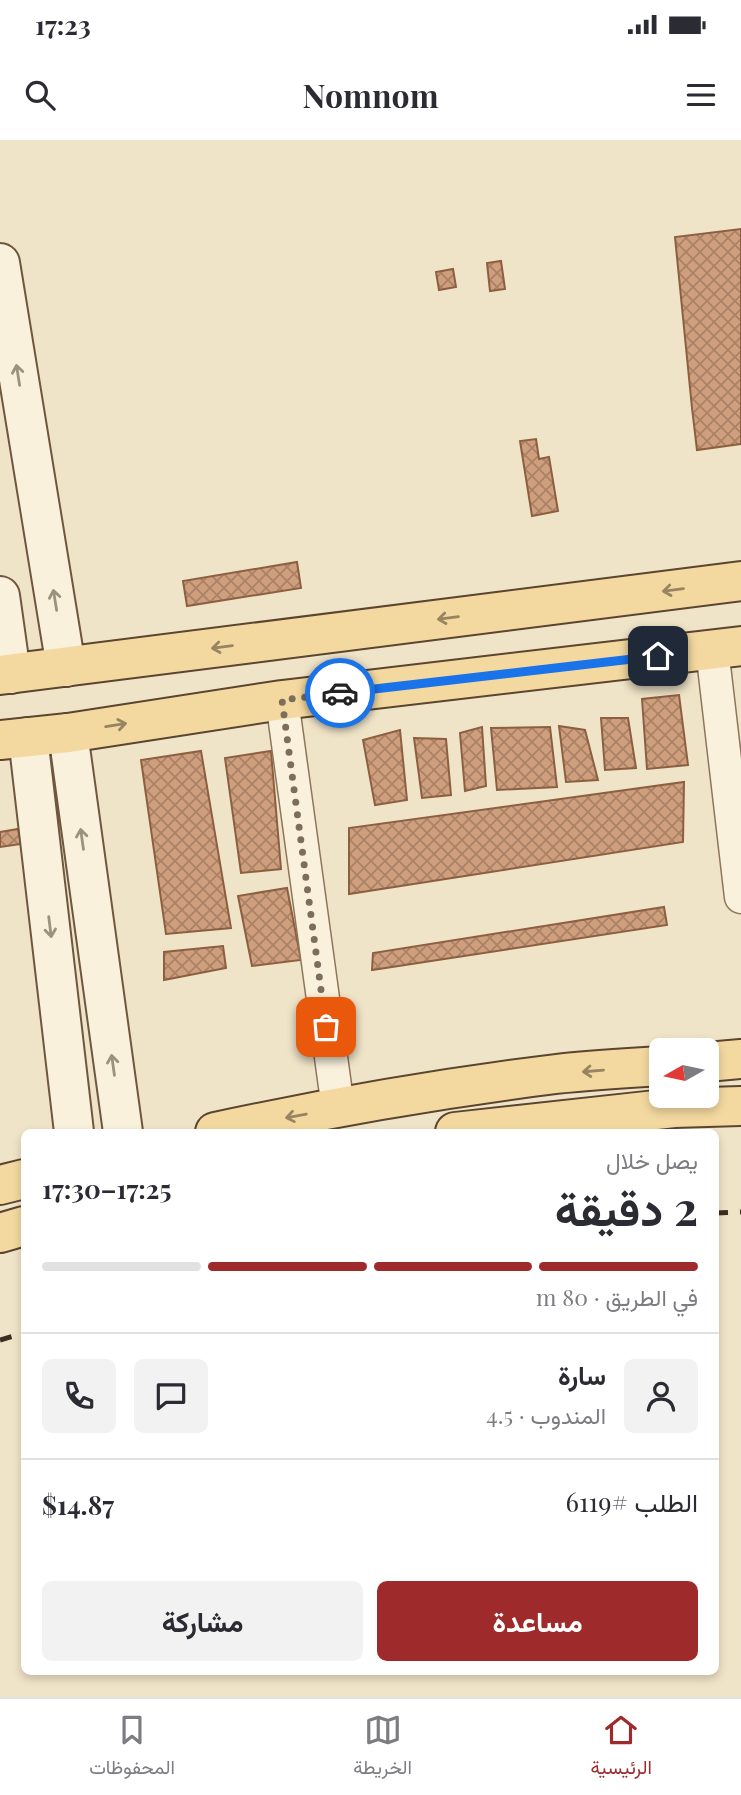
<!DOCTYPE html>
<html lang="ar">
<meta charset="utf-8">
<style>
body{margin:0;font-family:"Playfair Display",Vazirmatn,serif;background:#f2f2f3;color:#2b2b33;direction:rtl;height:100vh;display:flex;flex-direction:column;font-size:26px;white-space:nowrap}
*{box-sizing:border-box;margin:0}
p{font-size:23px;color:#7c7c81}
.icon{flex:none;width:38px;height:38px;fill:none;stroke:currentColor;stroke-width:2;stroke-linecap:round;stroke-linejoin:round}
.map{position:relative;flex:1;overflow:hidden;direction:ltr}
.drawer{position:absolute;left:21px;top:989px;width:698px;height:546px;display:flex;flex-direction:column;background:#fff;border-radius:10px;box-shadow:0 4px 10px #0003;direction:rtl}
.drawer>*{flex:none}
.needle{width:46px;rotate:261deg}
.buttons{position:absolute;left:649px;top:898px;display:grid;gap:14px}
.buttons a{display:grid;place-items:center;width:70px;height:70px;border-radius:10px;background:#fff;box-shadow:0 4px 10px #0003;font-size:35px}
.pin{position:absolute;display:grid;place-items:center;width:60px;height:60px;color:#fff;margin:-30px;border-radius:14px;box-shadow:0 4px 10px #0006}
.courier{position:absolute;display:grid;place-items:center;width:70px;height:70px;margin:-35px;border:5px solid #1a73e8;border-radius:50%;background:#fff;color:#222;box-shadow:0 2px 9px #0007}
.headline em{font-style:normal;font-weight:700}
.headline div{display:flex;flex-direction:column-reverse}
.headline{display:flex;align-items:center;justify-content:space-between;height:119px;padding:0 21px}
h1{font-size:46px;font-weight:700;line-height:52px}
.bar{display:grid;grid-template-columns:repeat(4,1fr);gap:10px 7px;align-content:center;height:84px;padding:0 21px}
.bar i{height:9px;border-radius:5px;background:#e1e1e2}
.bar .current{background:#9e2a2b}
.bar p{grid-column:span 4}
.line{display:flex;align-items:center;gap:18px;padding:0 21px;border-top:2px solid #e1e1e2}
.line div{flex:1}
.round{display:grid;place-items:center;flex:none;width:74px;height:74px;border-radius:10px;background:#f2f2f3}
.cta{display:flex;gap:14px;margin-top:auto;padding:14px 21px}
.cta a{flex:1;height:80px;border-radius:10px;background:#9e2a2b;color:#fff;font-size:28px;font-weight:700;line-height:80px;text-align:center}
.cta a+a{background:#f2f2f3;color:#2b2b33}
.status{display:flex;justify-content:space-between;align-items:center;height:49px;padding:0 35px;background:#fff;direction:ltr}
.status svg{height:19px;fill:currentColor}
header{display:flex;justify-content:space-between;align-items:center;height:91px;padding:0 21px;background:#fff;font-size:32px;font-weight:700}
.menu{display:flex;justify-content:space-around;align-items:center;height:98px;border-top:2px solid #e1e1e2;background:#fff;font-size:19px;color:#7c7c81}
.menu a{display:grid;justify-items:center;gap:4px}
.menu .current{color:#9e2a2b}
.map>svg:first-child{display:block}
.building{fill:url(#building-cross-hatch);stroke:#8d5f41;stroke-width:2}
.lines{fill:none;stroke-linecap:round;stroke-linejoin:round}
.street-casing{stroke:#8d765c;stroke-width:35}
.secondary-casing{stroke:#6f573f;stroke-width:42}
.primary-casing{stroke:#5b4430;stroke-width:42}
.street{stroke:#faf1dc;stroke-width:32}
.secondary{stroke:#faf1dc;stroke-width:38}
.primary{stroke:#f3d9a0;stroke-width:38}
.rail{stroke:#3d2e20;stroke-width:5;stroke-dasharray:12 12;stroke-linecap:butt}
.oneway{stroke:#9c907e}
.oneway2{stroke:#988460}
.done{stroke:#7c6e5b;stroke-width:7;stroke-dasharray:0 12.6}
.route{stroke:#1a73e8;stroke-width:9}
</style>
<div class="status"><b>17:23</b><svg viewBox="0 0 49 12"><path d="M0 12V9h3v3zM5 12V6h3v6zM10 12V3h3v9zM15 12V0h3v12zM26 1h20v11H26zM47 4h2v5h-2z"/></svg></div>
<header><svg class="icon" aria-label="menu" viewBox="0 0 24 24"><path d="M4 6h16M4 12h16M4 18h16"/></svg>Nomnom<svg class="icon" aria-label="search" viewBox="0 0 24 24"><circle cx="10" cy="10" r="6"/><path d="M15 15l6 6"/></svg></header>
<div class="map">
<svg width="741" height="1557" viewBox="0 0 741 1557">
<defs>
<pattern id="building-cross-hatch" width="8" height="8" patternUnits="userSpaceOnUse" patternTransform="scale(1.75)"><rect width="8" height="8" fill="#cf9f7d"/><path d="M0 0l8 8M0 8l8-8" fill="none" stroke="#a98266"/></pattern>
</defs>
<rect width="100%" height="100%" fill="#f0e4c8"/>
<!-- building -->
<path class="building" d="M 741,89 L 741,304 L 697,310 L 692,268 L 675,97 Z
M 501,121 L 505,149 L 490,151 L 487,123 Z
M 453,129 L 456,147 L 439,150 L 436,132 Z
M 536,299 L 539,319 L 549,317 L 558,371 L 532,376 L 520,301 Z
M 297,422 L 301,448 L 187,466 L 183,441 Z
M 679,555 L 688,625 L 647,629 L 642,559 Z
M 601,578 L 628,578 L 636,628 L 605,630 Z
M 559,586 L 585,590 L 598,640 L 566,642 Z
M 482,587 L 486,646 L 465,651 L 460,593 Z
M 550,587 L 557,647 L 497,650 L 491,588 Z
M 400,590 L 407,660 L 375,665 L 363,600 Z
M 414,598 L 446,599 L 451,655 L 422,658 Z
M 201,611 L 231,788 L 166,794 L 141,620 Z
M 271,611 L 281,729 L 241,733 L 225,618 Z
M 684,642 L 683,702 L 349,754 L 349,688 Z
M 18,689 L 21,704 L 0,707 L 0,692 Z
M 287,748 L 301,820 L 252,826 L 238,756 Z
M 664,767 L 667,785 L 372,830 L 373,813 Z
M 223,806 L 226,828 L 164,840 L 164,812 Z"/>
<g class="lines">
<!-- street casing -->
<g class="street-casing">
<path id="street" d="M 712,509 L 741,757
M 282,560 L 338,968"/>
</g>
<!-- secondary casing -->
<g class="secondary-casing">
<path id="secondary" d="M 0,123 L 66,527
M 0,456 L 11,534
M 68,593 L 123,992
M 28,597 L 74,992"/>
</g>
<!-- primary casing -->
<g class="primary-casing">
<path id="primary" d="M 0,535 L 741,441
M 0,600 L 68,593 L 282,560 L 741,506
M 707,922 L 741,919
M 215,992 C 327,968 442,948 556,934 C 591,930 626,928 662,926
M 455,992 L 674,968 L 741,966
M 0,1045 L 24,1039
M 0,1093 L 24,1086"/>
</g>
<!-- street -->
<use href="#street" class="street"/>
<!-- secondary -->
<use href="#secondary" class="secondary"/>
<!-- primary -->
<use href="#primary" class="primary"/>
<!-- rail -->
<path class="rail" d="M 716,1073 L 741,1072
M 0,1200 L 24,1193"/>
</g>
<!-- one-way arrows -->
<defs><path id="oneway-shaft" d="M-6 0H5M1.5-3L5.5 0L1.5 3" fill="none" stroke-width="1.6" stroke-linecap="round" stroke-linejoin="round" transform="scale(1.75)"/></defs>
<g class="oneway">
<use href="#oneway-shaft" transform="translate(18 235) rotate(-99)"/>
<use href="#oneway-shaft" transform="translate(55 460) rotate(-99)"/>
<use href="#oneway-shaft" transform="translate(82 699) rotate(-98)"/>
<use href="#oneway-shaft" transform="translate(50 787) rotate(83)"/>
<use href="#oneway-shaft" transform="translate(113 925) rotate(-98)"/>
</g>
<g class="oneway2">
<use href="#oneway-shaft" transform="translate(673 450) rotate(173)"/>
<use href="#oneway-shaft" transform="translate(448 478) rotate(173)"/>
<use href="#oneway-shaft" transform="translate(222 507) rotate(173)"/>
<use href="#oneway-shaft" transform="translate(116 585) rotate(-9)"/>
<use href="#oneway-shaft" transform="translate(593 931) rotate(175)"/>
<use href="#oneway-shaft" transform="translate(296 976) rotate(170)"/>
</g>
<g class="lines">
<!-- done -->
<path class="done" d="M 326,887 L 282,560 L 340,553"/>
<!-- route -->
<path class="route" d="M 340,553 L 658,516"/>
</g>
</svg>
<div class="buttons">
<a><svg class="needle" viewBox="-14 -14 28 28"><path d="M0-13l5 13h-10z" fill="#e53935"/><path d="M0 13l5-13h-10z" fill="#7c7c81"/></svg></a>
</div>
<div class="pin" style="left:326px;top:887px;background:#ea580c"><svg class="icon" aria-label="bag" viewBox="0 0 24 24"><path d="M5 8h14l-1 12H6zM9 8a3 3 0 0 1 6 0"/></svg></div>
<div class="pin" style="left:658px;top:516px;background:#1f2937"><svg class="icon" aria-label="home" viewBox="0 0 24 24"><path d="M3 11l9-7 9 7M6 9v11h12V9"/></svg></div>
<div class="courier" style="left:340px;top:553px"><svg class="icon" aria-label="car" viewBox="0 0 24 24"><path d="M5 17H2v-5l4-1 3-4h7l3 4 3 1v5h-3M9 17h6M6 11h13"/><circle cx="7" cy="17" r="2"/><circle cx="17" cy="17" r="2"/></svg></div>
<section class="drawer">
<div class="headline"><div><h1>2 دقيقة</h1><p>يصل خلال</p></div><em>17:25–17:30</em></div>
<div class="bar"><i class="current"></i><i class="current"></i><i class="current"></i><i></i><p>في الطريق · 80 m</p></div>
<div class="line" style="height:126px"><a class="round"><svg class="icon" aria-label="person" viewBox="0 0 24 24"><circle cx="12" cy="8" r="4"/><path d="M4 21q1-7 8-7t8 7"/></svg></a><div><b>سارة</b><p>المندوب · 4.5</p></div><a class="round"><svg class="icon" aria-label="chat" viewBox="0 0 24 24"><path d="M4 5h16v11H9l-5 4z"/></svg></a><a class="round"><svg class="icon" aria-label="phone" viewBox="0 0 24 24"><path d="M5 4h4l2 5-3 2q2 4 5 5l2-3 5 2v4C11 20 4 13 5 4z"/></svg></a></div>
<div class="line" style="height:91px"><div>الطلب #6119</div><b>$14.87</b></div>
<div class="cta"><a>مساعدة</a><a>مشاركة</a></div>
</section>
</div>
<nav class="menu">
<a class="current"><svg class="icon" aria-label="home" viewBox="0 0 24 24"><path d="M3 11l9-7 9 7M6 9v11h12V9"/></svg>الرئيسية</a>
<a><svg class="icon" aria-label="map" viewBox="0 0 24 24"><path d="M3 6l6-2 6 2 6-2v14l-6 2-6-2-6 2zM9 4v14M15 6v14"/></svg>الخريطة</a>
<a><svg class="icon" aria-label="saved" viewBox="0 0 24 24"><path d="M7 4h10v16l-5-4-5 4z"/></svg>المحفوظات</a>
</nav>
